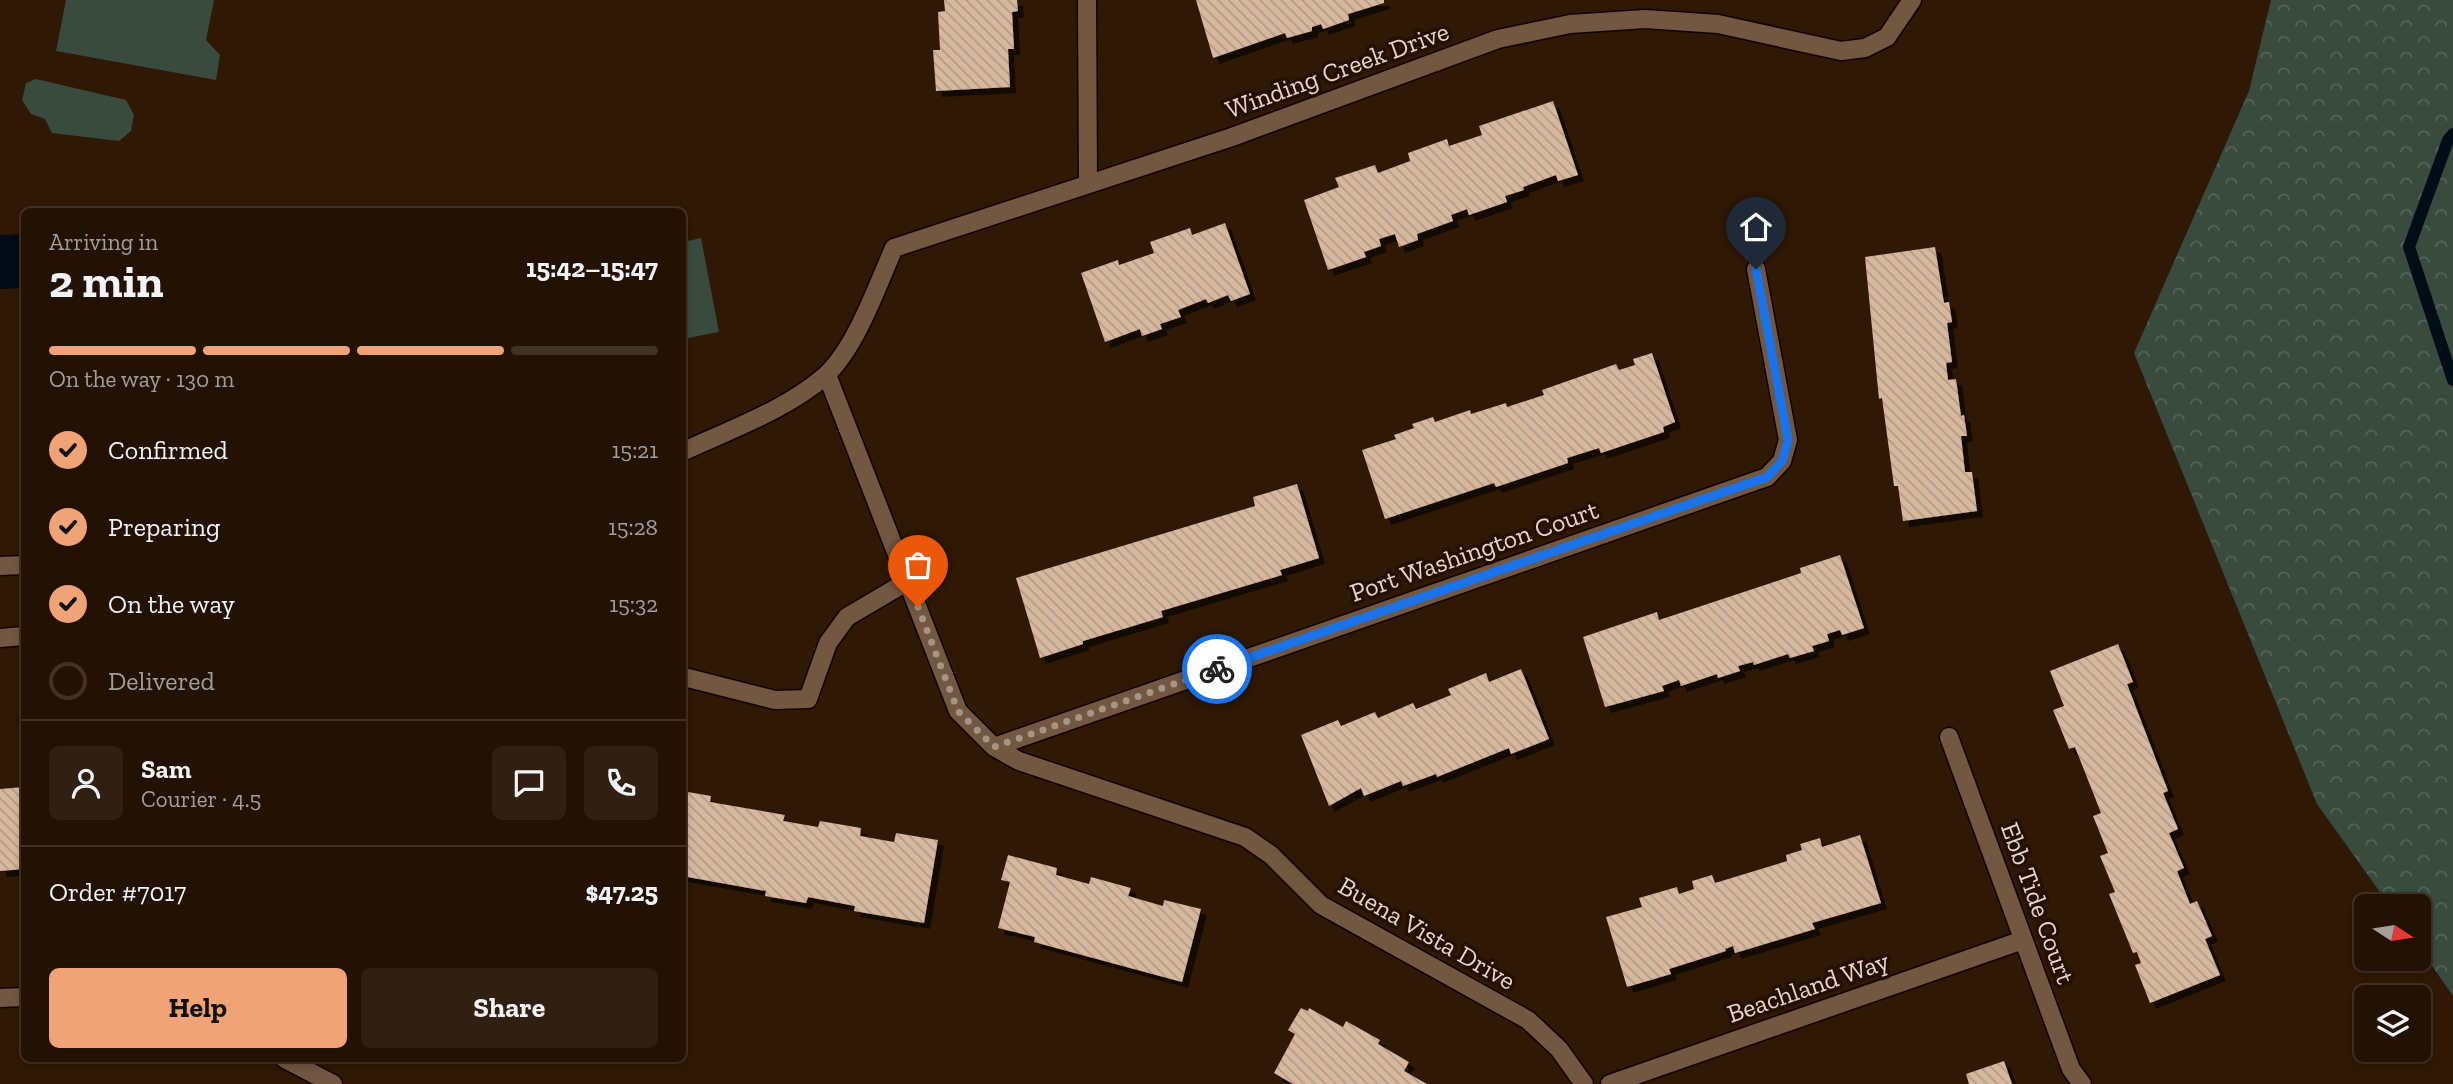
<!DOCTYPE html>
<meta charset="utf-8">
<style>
body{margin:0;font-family:"Zilla Slab",serif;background:#2f2012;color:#f1f3f6;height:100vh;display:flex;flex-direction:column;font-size:26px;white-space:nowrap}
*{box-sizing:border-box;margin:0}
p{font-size:23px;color:#a39e9a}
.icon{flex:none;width:38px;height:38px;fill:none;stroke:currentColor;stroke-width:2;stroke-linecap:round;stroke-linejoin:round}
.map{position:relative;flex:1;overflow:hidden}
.panel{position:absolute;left:21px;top:208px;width:665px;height:854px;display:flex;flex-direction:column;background:#231203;border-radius:10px;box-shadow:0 4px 10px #0003,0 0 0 2px #403225}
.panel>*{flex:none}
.needle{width:46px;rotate:102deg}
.controls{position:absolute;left:2354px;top:894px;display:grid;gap:14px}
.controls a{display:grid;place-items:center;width:77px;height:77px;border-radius:10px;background:#231203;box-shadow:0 4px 10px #0003,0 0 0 2px #403225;font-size:35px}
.pin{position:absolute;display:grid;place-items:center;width:60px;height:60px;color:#fff;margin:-72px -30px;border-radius:50% 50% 50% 0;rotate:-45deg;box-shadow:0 0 7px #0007}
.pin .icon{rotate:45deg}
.courier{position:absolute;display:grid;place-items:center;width:70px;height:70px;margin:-35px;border:5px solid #1a73e8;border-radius:50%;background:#fff;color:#222;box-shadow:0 2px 9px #0007}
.head em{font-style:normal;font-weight:800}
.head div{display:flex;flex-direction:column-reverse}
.head{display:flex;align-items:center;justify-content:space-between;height:119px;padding:0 28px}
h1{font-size:46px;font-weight:800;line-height:52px}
.bar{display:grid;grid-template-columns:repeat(4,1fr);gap:10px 7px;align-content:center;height:84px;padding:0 28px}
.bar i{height:9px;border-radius:5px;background:#403225}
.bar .selected{background:#efa376}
.bar p{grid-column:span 4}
.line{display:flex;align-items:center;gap:18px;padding:0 28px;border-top:2px solid #403225}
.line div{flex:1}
.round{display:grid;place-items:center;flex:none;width:74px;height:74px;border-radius:10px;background:#2f2012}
ol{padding:0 28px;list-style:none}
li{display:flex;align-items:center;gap:21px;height:77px}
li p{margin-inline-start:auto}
li .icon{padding:7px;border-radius:50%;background:#efa376;color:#111;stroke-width:4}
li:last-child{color:#a39e9a}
li i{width:38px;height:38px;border:4px solid #403225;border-radius:50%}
.cta{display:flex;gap:14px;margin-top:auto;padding:14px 28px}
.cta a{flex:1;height:80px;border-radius:10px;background:#efa376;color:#111;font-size:28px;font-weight:800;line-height:80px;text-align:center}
.cta a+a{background:#2f2012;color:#f1f3f6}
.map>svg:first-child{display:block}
.forest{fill:url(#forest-crowns)}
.park{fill:#384b3e}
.water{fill:#000c16}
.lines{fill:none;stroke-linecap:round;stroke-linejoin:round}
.stream{stroke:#000c16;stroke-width:12}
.building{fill:url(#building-back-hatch);filter:url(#shadow)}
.lane-casing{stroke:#160300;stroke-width:21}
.street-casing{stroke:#160300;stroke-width:21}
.lane{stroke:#725741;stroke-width:18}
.street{stroke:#725741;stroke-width:18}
.done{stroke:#a69485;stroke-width:7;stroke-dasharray:0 12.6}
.route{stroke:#1a73e8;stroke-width:9}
.labels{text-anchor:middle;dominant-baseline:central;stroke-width:7;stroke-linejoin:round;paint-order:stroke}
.street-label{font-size:26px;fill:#e6d6ca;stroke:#250f00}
</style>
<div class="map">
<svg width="2453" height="1084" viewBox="0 0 2453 1084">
<defs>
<pattern id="forest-crowns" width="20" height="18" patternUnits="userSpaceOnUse" patternTransform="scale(1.75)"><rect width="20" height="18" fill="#384b3e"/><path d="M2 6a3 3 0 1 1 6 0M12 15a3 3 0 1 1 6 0" fill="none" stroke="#556459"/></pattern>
<pattern id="building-back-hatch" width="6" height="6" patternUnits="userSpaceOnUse" patternTransform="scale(1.75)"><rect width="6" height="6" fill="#d7b89f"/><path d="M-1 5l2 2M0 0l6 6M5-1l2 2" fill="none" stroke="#b29a86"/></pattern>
<filter id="shadow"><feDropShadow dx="6" dy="6" stdDeviation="0" flood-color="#0009"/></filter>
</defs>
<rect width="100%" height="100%" fill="#2f1804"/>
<!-- forest -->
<path class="forest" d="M 2271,0 L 2453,0 L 2453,996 L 2419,947 L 2418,906 L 2390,906 L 2317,804 L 2134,353 L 2249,91 Z"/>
<!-- park -->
<path class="park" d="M 66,0 L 214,0 L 206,40 L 220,55 L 216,80 L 56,51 Z
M 36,79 L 126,100 L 134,115 L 131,131 L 119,141 L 52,133 L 45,119 L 31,114 L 22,100 L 26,83 Z
M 701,238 L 719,332 L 683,339 L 683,242 Z"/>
<!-- water -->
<path class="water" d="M 24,234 L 24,288 L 0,289 L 0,235 Z"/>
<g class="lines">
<!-- stream -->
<path class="stream" d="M 2453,134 L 2448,140 L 2409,247 L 2453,380"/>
</g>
<!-- building -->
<path class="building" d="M 944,0 L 1017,0 L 1018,11 L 1012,12 L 1014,49 L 1008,49 L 1010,87 L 936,91 L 933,50 L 940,50 L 938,12 L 945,11 Z
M 1196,0 L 1384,0 L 1384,3 L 1348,14 L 1349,20 L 1323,29 L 1321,24 L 1312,27 L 1312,31 L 1287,38 L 1285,33 L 1213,58 Z
M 1553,101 L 1578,175 L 1558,181 L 1556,175 L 1523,187 L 1524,190 L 1505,196 L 1507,202 L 1469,215 L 1467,209 L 1451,215 L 1453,221 L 1417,234 L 1418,240 L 1399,247 L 1395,234 L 1379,239 L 1381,246 L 1364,252 L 1366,257 L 1328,270 L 1304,200 L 1339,187 L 1335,178 L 1375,165 L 1378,173 L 1410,161 L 1408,153 L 1447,139 L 1449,146 L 1482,135 L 1479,126 Z
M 1225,223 L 1250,294 L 1231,301 L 1228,295 L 1208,303 L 1206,299 L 1178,310 L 1181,317 L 1160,324 L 1162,329 L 1142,336 L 1140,329 L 1105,342 L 1081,273 L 1118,260 L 1119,265 L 1154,253 L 1150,242 L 1190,228 L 1192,235 Z
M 1935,247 L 1944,303 L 1949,302 L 1952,322 L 1947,323 L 1952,362 L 1946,363 L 1948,380 L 1956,379 L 1961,416 L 1964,415 L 1967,436 L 1961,436 L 1965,472 L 1972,472 L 1977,511 L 1903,521 L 1898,486 L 1894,486 L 1882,398 L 1879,399 L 1865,257 Z
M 1652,353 L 1675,422 L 1663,427 L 1664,432 L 1601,453 L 1599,448 L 1567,458 L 1568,463 L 1496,487 L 1494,483 L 1385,519 L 1362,450 L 1396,439 L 1394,435 L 1414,428 L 1412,424 L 1433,417 L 1435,422 L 1470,410 L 1471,414 L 1506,403 L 1507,407 L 1544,395 L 1542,390 L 1616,364 L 1619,370 L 1635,365 L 1633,359 Z
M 1297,484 L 1319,558 L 1280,570 L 1282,575 L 1161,611 L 1163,617 L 1083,641 L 1083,644 L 1040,658 L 1016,578 L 1255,506 L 1253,497 Z
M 1840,555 L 1864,628 L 1842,635 L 1840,630 L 1827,634 L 1829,641 L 1812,646 L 1814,651 L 1790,658 L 1788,654 L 1754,665 L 1753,662 L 1738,666 L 1740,671 L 1718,678 L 1717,674 L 1681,686 L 1679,680 L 1662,686 L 1664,691 L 1605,707 L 1583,637 L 1657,612 L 1659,620 L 1801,573 L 1800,568 Z
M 2118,644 L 2133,682 L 2127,684 L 2168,791 L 2163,793 L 2178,829 L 2169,833 L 2184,868 L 2177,871 L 2190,904 L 2197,901 L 2212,936 L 2205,939 L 2220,975 L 2150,1003 L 2135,965 L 2141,963 L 2137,952 L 2133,953 L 2109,894 L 2115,892 L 2100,856 L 2108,853 L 2093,816 L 2101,813 L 2075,747 L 2069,749 L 2053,710 L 2064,706 L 2050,671 Z
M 1521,669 L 1549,739 L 1511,754 L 1509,748 L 1437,777 L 1436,774 L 1403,786 L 1401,781 L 1364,796 L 1361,788 L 1329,806 L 1301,735 L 1338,720 L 1341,726 L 1375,712 L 1378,718 L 1413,703 L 1416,709 L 1451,695 L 1448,689 L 1486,673 L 1489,682 Z
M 24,787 L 24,869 L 0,871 L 0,789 Z
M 682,791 L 711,796 L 710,802 L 785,815 L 783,821 L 818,827 L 820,821 L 861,828 L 860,836 L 894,842 L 896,833 L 938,840 L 924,923 L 854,911 L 855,906 L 808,897 L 806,903 L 765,896 L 766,891 L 682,876 Z
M 1860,835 L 1881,903 L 1812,923 L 1815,929 L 1735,953 L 1733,946 L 1725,949 L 1726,951 L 1669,969 L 1671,974 L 1627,987 L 1606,917 L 1642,907 L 1639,898 L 1677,887 L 1679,894 L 1694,889 L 1692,881 L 1712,875 L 1715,883 L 1787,861 L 1786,855 L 1802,850 L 1800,844 L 1820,838 L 1822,847 Z
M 1008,855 L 1057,868 L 1056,875 L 1089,884 L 1091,877 L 1131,888 L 1128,896 L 1163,906 L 1164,900 L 1201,909 L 1182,982 L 1034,942 L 1035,937 L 998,928 L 1010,882 L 1001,880 Z
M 1301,1008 L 1308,1011 L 1309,1008 L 1343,1027 L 1346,1021 L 1380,1040 L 1378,1044 L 1409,1062 L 1404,1071 L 1427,1084 L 1293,1084 L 1274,1073 L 1295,1034 L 1288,1030 Z
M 2004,1061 L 2012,1084 L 1969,1084 L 1966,1074 Z"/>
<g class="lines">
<!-- lane casing -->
<g class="lane-casing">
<path id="lane" d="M 688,678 L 775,700 L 808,699 L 828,643 L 847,617 L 908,581"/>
</g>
<!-- street casing -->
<g class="street-casing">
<path id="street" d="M 1087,0 L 1088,183
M 827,375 L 958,711 L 994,747 L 1019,761 L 1245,837 L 1271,855 L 1321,905 L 1528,1020 L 1559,1049 L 1584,1084
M 682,452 C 729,430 786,410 825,376 C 856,348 877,286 894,248 L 1232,137 L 1498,39 L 1570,24 L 1645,19 L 1718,24 L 1841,51 L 1865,48 L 1887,37 L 1912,0
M 0,566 L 24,565
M 0,638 L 24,636
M 1949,737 L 2071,1069 L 2082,1084
M 994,747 L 1767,477 L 1782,461 L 1788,440 L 1756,269
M 0,998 L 24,997
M 285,1059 L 333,1084
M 1610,1084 L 2023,940"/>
</g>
<!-- lane -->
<use href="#lane" class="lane"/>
<!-- street -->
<use href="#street" class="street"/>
</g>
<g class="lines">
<!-- done -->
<path class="done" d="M 918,607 L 958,711 L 994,747 L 1217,669"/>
<!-- route -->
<path class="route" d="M 1217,669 L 1767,477 L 1782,461 L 1788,440 L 1756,269"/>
</g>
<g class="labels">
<!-- street labels -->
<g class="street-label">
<text transform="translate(1337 70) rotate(-20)">Winding Creek Drive</text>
<text transform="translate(1474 551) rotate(-19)">Port Washington Court</text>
<text transform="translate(2038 903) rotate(70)">Ebb Tide Court</text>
<text transform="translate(1427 933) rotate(30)">Buena Vista Drive</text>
<text transform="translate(1808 987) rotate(-19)">Beachland Way</text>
</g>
</g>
</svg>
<div class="controls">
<a><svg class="needle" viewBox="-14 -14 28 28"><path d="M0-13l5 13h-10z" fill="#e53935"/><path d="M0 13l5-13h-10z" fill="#a39e9a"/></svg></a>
<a><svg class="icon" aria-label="layers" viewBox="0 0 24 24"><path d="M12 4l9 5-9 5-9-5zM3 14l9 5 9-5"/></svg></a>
</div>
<div class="pin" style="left:918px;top:607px;background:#ea580c"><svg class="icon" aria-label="bag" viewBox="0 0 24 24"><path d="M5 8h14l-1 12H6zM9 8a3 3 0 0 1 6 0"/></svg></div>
<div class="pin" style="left:1756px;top:269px;background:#1f2937"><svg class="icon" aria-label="home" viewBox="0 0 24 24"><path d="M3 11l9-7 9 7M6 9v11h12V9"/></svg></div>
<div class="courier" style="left:1217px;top:669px"><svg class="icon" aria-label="bike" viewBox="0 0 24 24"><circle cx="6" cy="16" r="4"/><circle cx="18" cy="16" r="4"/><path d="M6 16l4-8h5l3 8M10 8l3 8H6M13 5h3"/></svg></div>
<section class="panel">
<div class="head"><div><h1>2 min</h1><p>Arriving in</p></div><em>15:42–15:47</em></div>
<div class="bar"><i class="selected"></i><i class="selected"></i><i class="selected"></i><i></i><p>On the way · 130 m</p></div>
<ol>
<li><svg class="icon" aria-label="check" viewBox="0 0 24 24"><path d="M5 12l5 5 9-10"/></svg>Confirmed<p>15:21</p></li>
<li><svg class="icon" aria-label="check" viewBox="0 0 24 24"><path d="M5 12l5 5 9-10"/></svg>Preparing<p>15:28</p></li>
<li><svg class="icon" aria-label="check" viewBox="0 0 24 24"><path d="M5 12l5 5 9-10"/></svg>On the way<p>15:32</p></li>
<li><i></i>Delivered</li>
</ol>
<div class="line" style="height:126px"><a class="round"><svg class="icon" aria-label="person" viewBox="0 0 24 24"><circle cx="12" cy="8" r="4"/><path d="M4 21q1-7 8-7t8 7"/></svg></a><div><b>Sam</b><p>Courier · 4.5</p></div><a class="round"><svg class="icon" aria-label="chat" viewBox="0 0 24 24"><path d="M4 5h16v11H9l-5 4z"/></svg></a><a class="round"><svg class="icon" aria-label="phone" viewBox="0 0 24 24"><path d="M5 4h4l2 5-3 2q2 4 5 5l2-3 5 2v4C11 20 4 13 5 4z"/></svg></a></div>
<div class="line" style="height:91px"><div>Order #7017</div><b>$47.25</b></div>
<div class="cta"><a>Help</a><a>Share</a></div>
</section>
</div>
